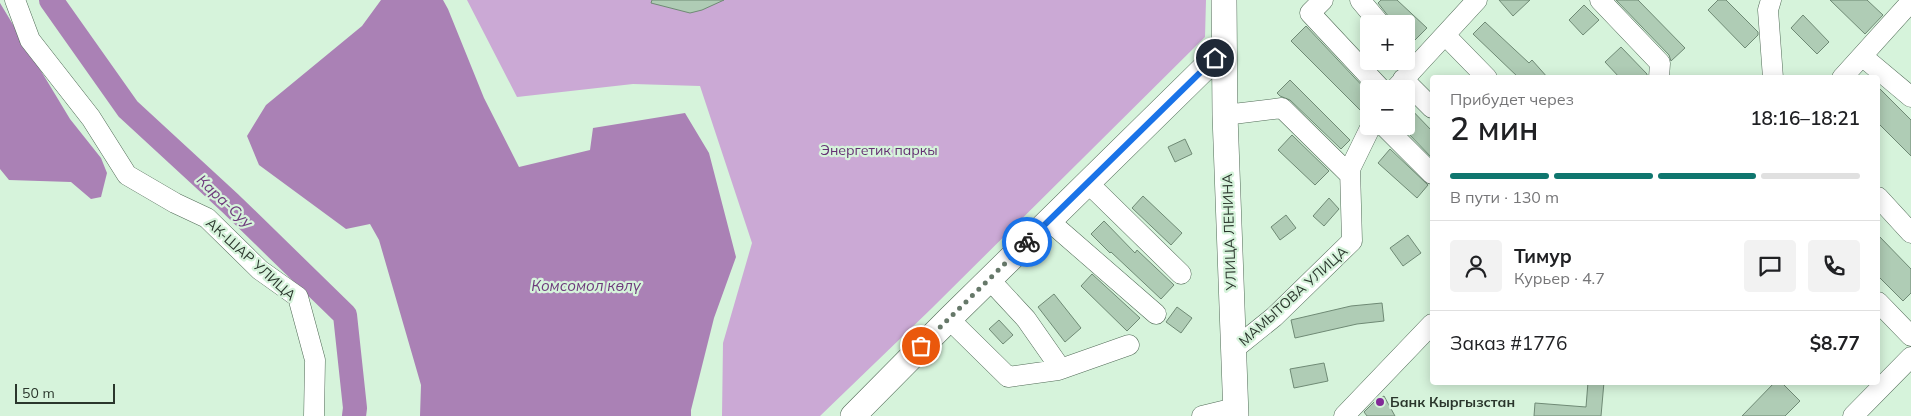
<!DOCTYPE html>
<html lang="ru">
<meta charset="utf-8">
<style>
body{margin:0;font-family:Mulish,sans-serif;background:#f2f2f2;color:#202124;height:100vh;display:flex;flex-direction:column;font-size:19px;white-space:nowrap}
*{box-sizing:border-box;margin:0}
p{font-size:16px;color:#757577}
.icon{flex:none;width:28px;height:28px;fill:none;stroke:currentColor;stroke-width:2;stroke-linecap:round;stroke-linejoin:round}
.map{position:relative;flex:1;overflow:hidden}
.side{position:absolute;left:1430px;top:75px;width:450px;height:310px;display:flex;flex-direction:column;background:#fff;border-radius:5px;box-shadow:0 2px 12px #0003}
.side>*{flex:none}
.controls{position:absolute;left:1360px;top:15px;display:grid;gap:10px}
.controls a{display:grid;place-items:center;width:55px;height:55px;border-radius:5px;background:#fff;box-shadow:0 2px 12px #0003;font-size:25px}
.scale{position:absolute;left:15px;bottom:12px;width:100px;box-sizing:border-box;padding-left:5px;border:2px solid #2a362c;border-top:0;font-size:14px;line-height:18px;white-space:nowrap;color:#2a362c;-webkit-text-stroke:4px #d6f3db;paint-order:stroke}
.pin{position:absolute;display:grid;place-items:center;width:42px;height:42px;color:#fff;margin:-21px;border:2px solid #fff;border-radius:50%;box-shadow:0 1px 5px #0007}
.courier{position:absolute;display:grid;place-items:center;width:50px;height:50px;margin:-25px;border:4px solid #1a73e8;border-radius:50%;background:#fff;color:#222;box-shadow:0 1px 6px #0007}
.overview em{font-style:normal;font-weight:600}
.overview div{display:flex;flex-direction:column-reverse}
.overview{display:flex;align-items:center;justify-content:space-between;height:85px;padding:0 20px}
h1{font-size:32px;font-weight:600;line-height:38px}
.bar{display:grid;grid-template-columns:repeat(4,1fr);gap:8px 5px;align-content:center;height:60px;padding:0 20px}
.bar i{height:6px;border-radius:4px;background:#e0e0e0}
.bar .on{background:#0f766e}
.bar p{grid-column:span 4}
.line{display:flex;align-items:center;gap:12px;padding:0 20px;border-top:1px solid #e0e0e0}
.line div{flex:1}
.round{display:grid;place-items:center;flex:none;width:52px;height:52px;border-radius:5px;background:#f2f2f2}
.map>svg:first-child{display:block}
.green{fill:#cba9d5}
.water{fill:#aa81b5}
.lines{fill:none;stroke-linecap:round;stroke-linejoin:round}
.river{stroke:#aa81b5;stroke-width:24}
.building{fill:#afccb5;stroke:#6f8a75}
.minor-casing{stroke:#516b57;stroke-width:21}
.major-casing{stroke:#516b57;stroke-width:26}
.minor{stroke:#fff;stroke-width:20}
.major{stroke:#fff;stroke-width:25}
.done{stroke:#667869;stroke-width:5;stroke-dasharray:0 9}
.route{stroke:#1a73e8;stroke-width:6}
.poi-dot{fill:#822a97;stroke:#d6f3db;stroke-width:2}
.labels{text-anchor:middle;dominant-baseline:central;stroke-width:4.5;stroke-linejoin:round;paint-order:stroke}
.park-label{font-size:14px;fill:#653273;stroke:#d6f3db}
.street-label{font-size:14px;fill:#2a362c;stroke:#d6f3db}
.poi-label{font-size:14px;font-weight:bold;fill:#2a362c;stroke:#d6f3db;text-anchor:start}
.water-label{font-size:15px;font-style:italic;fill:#6e3a7c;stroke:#d6f3db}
</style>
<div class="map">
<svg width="1911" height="416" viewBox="0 0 1911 416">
<rect width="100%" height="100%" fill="#d6f3db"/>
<!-- green -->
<path class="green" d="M 467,0 L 1206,0 L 1205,37 L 931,309 L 820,416 L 722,416 L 723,343 L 752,243 L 700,86 L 633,84 L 517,97 Z"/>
<!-- water -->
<path class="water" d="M 381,0 L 443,0 L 448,9 L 484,98 L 519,167 L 590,150 L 593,128 L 685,113 L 709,153 L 736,257 L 714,318 L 691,410 L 691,416 L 420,416 L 421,385 L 379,240 L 370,224 L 346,229 L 259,165 L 247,136 L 266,105 L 362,26 Z
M 0,3 L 70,119 L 101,158 L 107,173 L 101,197 L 91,199 L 71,182 L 9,180 L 0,169 Z"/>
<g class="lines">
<!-- river -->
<path class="river" d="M 51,0 L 128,109 L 230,203 L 345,315 L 355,408 L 354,416"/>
</g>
<!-- building -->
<path class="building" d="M 652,0 L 724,0 L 702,10 L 690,13 L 651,3 Z
M 1381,0 L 1397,0 L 1427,28 L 1413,42 L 1406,35 L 1406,24 L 1394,24 L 1392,21 L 1378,3 Z
M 1499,0 L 1530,0 L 1513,16 Z
M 1616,0 L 1638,0 L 1685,48 L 1671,61 L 1669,55 Z
M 1718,0 L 1726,0 L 1758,32 L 1758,35 L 1745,48 L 1708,10 Z
M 1830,0 L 1867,0 L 1883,15 L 1865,34 Z
M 1584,5 L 1599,20 L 1583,35 L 1569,20 Z
M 1803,15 L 1829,42 L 1817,54 L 1791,28 Z
M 1485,22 L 1529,63 L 1532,60 L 1548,78 L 1519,78 L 1473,34 Z
M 1306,26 L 1369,93 L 1369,101 L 1360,110 L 1291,41 Z
M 1621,47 L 1647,74 L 1647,78 L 1620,78 L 1605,62 Z
M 1290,80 L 1350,140 L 1341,149 L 1290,100 L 1280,96 L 1277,93 Z
M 1878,87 L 1911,120 L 1911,156 L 1878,123 Z
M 1406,104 L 1432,131 L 1432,158 L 1406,131 Z
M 1292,135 L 1329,171 L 1315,185 L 1278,150 Z
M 1185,139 L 1192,154 L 1175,162 L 1168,147 Z
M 1390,149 L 1428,185 L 1417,198 L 1378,163 Z
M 1143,196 L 1182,233 L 1171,245 L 1132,208 Z
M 1329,198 L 1339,209 L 1324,226 L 1313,216 Z
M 1286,215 L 1296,228 L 1280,240 L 1271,227 Z
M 1104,221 L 1135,253 L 1137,250 L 1174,285 L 1161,299 L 1111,252 L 1110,253 L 1091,234 Z
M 1408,235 L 1421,253 L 1403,266 L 1390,248 Z
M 1878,235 L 1911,269 L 1911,293 L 1903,301 L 1878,276 Z
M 1092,274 L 1140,318 L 1127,331 L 1081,286 Z
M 1054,294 L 1081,328 L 1065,342 L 1038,307 Z
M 1382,303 L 1384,321 L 1357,324 L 1295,338 L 1291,320 L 1351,306 Z
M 1177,307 L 1192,318 L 1181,333 L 1166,322 Z
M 999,320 L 1013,335 L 1003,344 L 989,329 Z
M 1324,363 L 1328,381 L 1294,388 L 1290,369 Z
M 1588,382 L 1604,382 L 1601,416 L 1534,416 L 1535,403 L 1586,407 Z
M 1775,382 L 1781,382 L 1800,401 L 1785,416 L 1742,416 Z
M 1384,396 L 1395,416 L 1367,416 L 1364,412 L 1374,402 Z"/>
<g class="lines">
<!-- minor casing -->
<g class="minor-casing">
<path id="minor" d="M 15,0 L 30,40 L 91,118 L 127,175 L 175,203 L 207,218 L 260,270 L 298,297 L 315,360 L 314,416
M 1323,0 L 1310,13 L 1381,89
M 1360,0 L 1380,24
M 1600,0 L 1660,63 L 1659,78
M 1771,0 L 1768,10 L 1773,78
M 1445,35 L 1487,78
M 1862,56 L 1911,97
M 1842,78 L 1908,5
M 1403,79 L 1432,108
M 1395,89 L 1477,0
M 1225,115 L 1282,108 L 1350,175
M 1384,126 L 1432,174
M 1088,183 L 1181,274
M 1878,197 L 1911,233
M 1049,221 L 1156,314
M 989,279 L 1026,319 L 1061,369
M 1878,302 L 1911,336
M 949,319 L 1008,377 L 1058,370 L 1129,345
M 1233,350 L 1274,317 L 1352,241 L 1350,169 L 1371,126
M 1202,416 L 1235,408
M 1344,416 L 1432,324
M 1853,416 L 1911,357"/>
</g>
<!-- major casing -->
<g class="major-casing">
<path id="major" d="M 1224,0 L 1225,115 L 1236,416
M 853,416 L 949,319 L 1224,49"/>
</g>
<!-- minor -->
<use href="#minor" class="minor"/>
<!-- major -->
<use href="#major" class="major"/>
</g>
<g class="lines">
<!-- done -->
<path class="done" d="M 921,346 L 1027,242"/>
<!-- route -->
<path class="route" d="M 1027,242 L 1215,58"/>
</g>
<!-- markers -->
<circle class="poi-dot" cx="1380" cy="402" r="5"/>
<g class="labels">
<!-- park labels -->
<g class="park-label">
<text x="879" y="150">Энергетик паркы</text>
</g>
<!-- street labels -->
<g class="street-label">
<text transform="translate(1229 232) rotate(-92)">УЛИЦА ЛЕНИНА</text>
<text transform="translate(251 259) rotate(42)">АК-ШАР УЛИЦА</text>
<text transform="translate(1293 296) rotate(-42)">МАМЫТОВА УЛИЦА</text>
</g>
<!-- poi labels -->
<g class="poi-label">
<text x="1390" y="402">Банк Кыргызстан</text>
</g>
<!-- water labels -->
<g class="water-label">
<text transform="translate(225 201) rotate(43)">Кара-Суу</text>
<text x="586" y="285">Комсомол көлү</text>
</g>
</g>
</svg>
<div class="controls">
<a>+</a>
<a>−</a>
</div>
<div class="scale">50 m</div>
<div class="pin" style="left:921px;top:346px;background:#ea580c"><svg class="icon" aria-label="bag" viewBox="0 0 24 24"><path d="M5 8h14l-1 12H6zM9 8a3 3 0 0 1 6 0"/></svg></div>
<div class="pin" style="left:1215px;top:58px;background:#1f2937"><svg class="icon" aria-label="home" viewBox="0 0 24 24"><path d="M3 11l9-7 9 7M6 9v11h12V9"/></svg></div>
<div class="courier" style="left:1027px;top:242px"><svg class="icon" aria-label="bike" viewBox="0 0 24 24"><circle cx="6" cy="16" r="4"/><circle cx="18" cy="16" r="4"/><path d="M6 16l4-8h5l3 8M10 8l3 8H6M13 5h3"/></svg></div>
<section class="side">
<div class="overview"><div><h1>2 мин</h1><p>Прибудет через</p></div><em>18:16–18:21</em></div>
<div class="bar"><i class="on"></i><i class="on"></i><i class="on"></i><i></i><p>В пути · 130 m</p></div>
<div class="line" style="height:90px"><a class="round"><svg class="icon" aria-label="person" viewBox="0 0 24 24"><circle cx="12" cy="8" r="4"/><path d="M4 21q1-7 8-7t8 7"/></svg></a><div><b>Тимур</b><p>Курьер · 4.7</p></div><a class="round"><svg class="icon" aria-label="chat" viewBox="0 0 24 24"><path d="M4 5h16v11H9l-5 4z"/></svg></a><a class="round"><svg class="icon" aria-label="phone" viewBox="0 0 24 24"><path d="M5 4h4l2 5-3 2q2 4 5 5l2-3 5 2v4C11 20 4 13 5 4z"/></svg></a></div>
<div class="line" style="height:65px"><div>Заказ #1776</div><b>$8.77</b></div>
</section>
</div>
